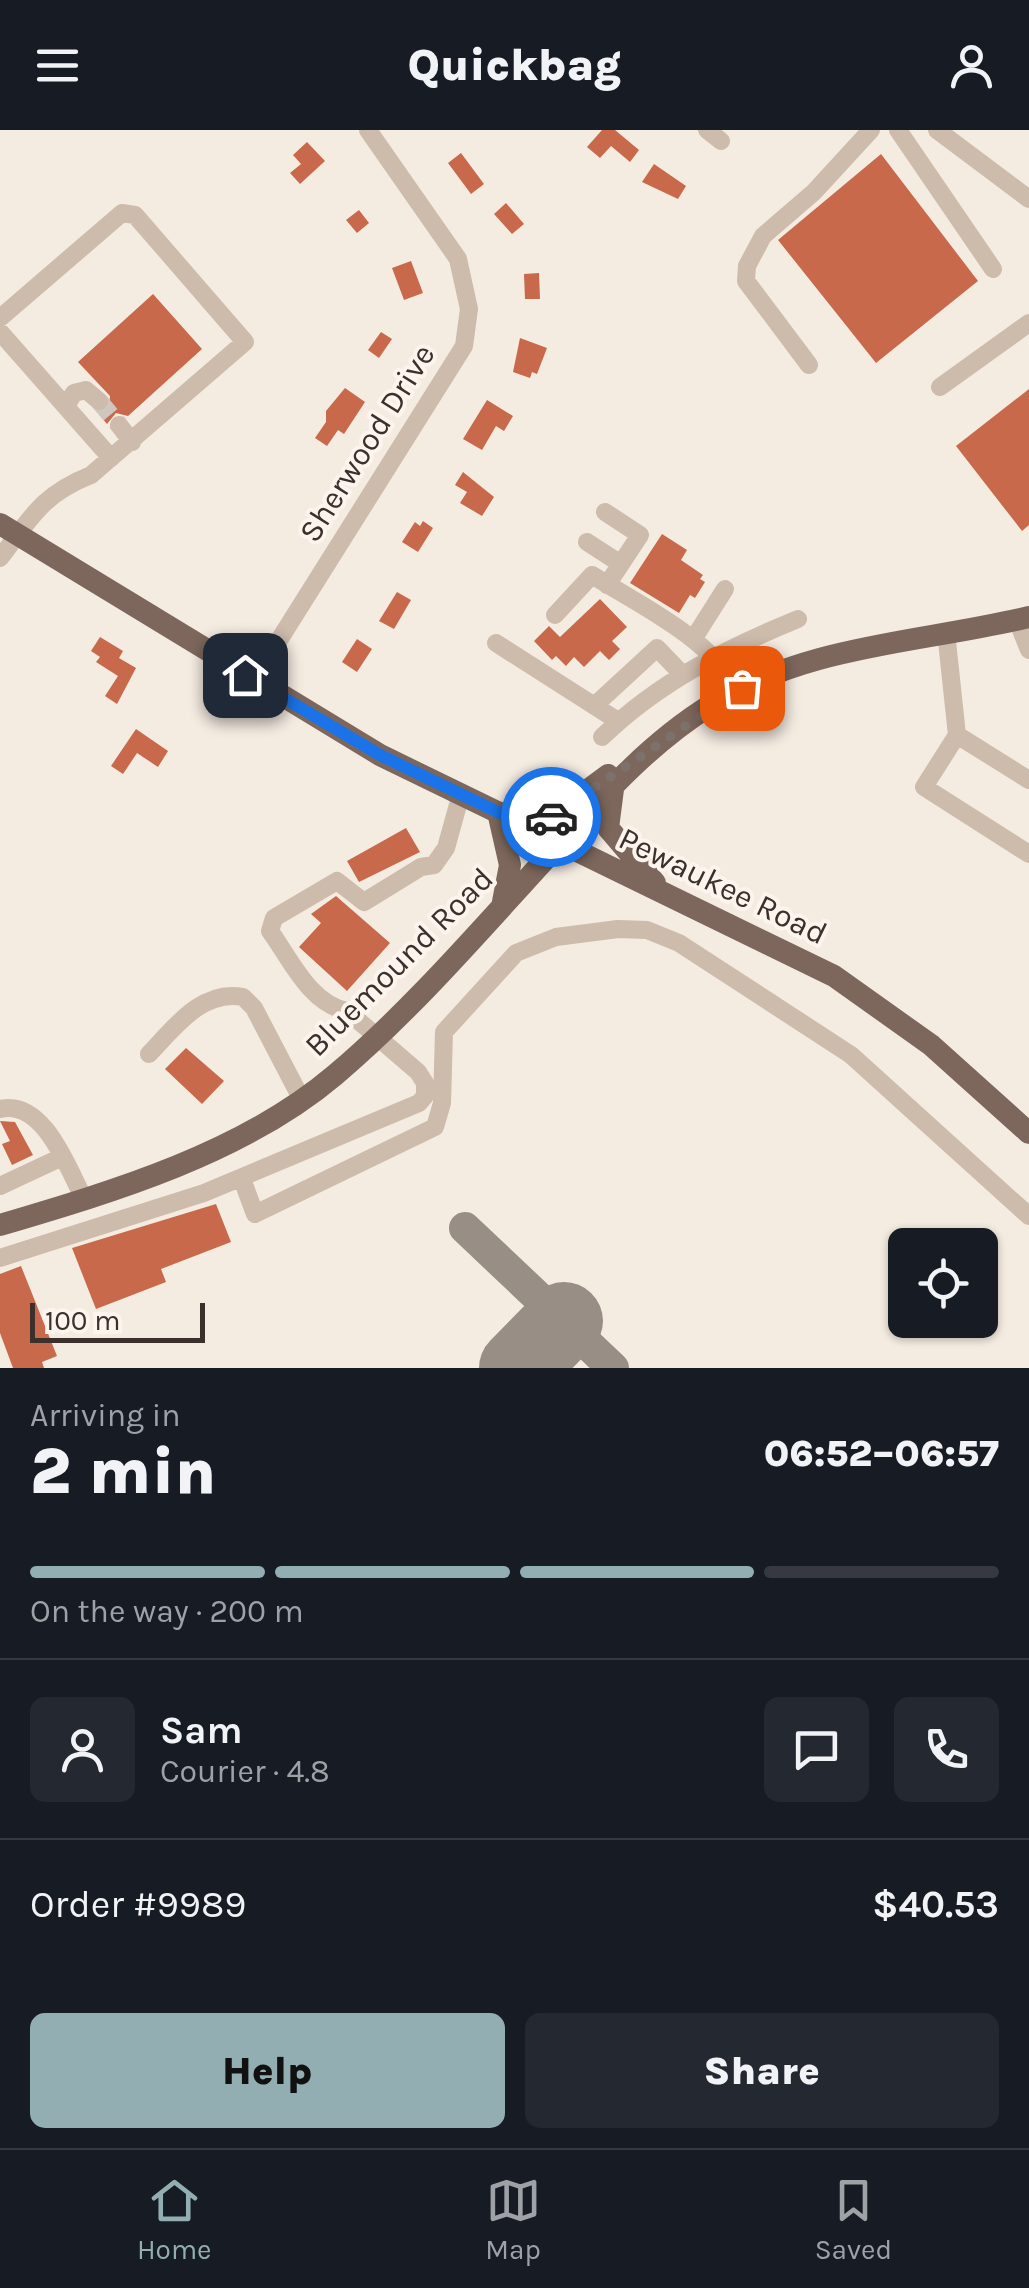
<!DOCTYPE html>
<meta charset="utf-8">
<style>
body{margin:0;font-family:Karla,sans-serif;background:#242831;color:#f1f3f6;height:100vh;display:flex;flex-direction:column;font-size:38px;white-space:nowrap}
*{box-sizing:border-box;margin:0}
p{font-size:32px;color:#9ea1a6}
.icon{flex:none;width:55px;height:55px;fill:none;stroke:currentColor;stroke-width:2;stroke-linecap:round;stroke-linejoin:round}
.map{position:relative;height:1238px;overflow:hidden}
.details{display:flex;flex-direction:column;background:#171b24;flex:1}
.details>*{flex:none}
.fabs{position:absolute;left:888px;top:1098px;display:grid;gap:20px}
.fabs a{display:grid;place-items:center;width:110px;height:110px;border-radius:15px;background:#171b24;box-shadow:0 2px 8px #0004;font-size:50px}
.scale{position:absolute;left:30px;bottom:25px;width:175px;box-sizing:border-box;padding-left:10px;border:5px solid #3b302b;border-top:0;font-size:28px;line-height:35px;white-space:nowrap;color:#3b302b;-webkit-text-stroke:8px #fbf5ee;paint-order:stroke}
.pin{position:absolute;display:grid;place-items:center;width:85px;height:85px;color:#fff;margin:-42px;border-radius:20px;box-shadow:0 5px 15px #0006}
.courier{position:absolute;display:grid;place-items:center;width:100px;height:100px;margin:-50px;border:8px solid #1a73e8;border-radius:50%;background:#fff;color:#222;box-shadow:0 2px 12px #0007}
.headline em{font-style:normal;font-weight:800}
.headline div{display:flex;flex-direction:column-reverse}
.headline{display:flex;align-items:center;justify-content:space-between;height:170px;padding:0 30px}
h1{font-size:65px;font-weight:800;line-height:75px}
.bar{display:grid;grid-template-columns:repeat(4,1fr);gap:15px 10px;align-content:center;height:120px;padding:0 30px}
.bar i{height:12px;border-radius:8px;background:#363941}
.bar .on{background:#92aeb2}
.bar p{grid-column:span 4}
.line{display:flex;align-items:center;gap:25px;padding:0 30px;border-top:2px solid #363941}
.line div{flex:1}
.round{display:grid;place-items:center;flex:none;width:105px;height:105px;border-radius:15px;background:#242831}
.primary-button{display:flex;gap:20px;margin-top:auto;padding:20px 30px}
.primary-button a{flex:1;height:115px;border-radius:15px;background:#92aeb2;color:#111;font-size:40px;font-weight:800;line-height:115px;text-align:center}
.primary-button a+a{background:#242831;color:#f1f3f6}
header{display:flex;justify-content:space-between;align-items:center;height:130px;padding:0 30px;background:#171b24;font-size:45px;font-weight:800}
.dock{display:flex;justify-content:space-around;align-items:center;height:140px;border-top:2px solid #363941;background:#171b24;font-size:28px;color:#9ea1a6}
.dock a{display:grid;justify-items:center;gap:5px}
.dock .on{color:#92aeb2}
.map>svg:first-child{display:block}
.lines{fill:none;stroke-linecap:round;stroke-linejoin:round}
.taxiway{stroke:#988e86;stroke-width:32}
.runway{stroke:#988e86;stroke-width:78}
.building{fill:#c8694b}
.minor-tunnel{stroke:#cfc6bd;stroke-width:18;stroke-dasharray:18 9;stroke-linecap:butt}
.minor{stroke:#cdbbac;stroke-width:18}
.major{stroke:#7d675c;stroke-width:22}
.done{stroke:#7c716b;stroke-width:10;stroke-dasharray:0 18}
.route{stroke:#1a73e8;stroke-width:12}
.labels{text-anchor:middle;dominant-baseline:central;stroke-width:8;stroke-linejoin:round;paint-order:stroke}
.street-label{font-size:32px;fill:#3b302b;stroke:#fbf5ee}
</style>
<header><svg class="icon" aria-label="menu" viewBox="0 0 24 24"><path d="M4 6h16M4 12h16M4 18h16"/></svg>Quickbag<svg class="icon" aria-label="person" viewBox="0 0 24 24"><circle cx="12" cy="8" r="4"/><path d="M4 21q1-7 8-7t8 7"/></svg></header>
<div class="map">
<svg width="1029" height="1238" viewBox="0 0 1029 1238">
<rect width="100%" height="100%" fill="#f4ebe1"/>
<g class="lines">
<!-- taxiway -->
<path class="taxiway" d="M 465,1098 L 613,1238"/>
<!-- runway -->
<path class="runway" d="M 518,1238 L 564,1191"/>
</g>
<!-- building -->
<path class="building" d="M 602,0 L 615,0 L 639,20 L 630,32 L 611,16 L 600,28 L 587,17 Z
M 307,12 L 325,31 L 300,54 L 290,43 L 301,34 L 293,25 Z
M 461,23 L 484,54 L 471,64 L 448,33 Z
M 881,24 L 978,151 L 876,233 L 778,110 Z
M 654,34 L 686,56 L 678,69 L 642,52 Z
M 506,73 L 524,94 L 512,104 L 494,84 Z
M 359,80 L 369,93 L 357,103 L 346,90 Z
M 411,131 L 423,163 L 404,170 L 392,138 Z
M 539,143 L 540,169 L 525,169 L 524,144 Z
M 153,164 L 202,219 L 128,286 L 116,283 L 107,294 L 98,283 L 109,278 L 110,266 L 78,232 Z
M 381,202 L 392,209 L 379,228 L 368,220 Z
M 520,208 L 547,218 L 537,244 L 532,242 L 530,248 L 513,242 Z
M 345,258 L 365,272 L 344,304 L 338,300 L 327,316 L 315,308 L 326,292 L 326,281 Z
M 1029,259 L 1029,395 L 1022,401 L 956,316 Z
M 487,270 L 513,286 L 504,301 L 496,296 L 482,320 L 463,309 Z
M 463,342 L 494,367 L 482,386 L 460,373 L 467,362 L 455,355 Z
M 423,391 L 433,398 L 418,422 L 402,412 L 415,392 L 420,396 Z
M 662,404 L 687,420 L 681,430 L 703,445 L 700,449 L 705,452 L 695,468 L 690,465 L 679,483 L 630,453 Z
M 397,462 L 411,470 L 394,499 L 379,491 Z
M 600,469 L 627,497 L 612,511 L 620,519 L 609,530 L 600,521 L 584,537 L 574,527 L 566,536 L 556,526 L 552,530 L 534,511 L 549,496 L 560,507 Z
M 100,507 L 123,521 L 119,528 L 136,538 L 117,574 L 105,566 L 118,546 L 96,532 L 100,527 L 91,521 Z
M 357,509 L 372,519 L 357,542 L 342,532 Z
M 136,599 L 168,621 L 158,637 L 137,623 L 123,644 L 111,636 Z
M 406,698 L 420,722 L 359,752 L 347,731 Z
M 336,766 L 390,813 L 347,861 L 299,817 L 321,793 L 311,784 Z
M 186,918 L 224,951 L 202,974 L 165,939 Z
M 0,991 L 15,992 L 33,1025 L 12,1035 L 2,1014 L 10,1011 Z
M 216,1074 L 231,1112 L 161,1139 L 166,1152 L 96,1179 L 72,1118 Z
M 21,1136 L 57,1226 L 42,1232 L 44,1238 L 13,1238 L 0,1203 L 0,1144 Z"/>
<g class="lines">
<!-- minor-tunnel -->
<path class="minor-tunnel" d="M 99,271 L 119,295"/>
<!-- minor -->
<path class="minor" d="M 707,0 L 721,11
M 898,0 L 993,139
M 937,0 L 1029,69
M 0,188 L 122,83 L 135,85 L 245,212 L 91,345 C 41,365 31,388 0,428
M 0,202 L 111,328
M 809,235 L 746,151 L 747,136 L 763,106 L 814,62 L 871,0
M 940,257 L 1029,193
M 66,276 L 74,263 L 86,260 L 99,271
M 119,295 L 132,312
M 605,382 L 640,405 L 607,455
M 587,412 L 621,434
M 555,485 L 592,445 C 645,478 704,505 739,559
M 1017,490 L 1029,520
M 946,502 L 957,605 L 924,657 L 1029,724
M 694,508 L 725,459
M 496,513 L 618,591
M 254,550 L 464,216 L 469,179 L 458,129 L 368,0
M 594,576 L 657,518 L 682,544
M 957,605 L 1029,650
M 602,607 C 659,552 725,519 798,489
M 149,924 C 174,898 202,859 243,867 L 254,878 L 302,970
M 0,979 C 43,969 67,1036 83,1067
M 242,1049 L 255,1084 L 435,997 L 442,973 L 444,902 L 516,823 L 556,807 L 618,799 L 647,800 L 679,813 L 851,925 L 1029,1086
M 0,1056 L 62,1027
M 0,1128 L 204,1063 L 419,973 L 425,966 L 425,953 L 418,942 L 347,881 C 310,874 291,830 270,801 L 274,788 L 337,751 L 364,772 L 421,737 L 434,735 L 446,718 L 461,664"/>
<!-- major -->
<path class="major" d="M 0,394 L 380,625 L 834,846 L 931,915 L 1029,1003
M 613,659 L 608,698 L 655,753
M 498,682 L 510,735 L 502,777
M 519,689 L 554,685 L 608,645
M 0,1095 C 115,1061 243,1023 335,945 C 413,879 482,798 551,723 C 600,669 649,613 711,575 C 808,514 921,513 1029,487"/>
</g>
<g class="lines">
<!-- done -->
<path class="done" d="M 551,687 L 742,558"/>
<!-- route -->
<path class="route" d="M 245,545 L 380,625 L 506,686 L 529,691 L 551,687"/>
</g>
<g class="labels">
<!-- street labels -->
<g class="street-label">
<text transform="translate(367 313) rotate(-58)">Sherwood Drive</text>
<text transform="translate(723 756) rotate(26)">Pewaukee Road</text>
<text transform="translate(399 832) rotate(-45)">Bluemound Road</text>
</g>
</g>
</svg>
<div class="fabs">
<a><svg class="icon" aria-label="locate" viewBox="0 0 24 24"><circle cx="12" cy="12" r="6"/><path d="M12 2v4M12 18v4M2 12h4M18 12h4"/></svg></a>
</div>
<div class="scale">100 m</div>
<div class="pin" style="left:742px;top:558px;background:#ea580c"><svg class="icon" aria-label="bag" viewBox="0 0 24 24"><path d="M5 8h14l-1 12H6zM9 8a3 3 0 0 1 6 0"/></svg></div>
<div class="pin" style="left:245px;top:545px;background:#1f2937"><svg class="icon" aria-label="home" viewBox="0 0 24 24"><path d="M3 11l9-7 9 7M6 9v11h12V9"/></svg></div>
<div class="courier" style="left:551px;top:687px"><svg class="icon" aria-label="car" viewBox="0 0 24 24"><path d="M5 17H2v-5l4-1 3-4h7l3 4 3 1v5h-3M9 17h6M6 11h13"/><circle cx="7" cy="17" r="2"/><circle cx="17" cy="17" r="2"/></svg></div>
</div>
<section class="details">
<div class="headline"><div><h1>2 min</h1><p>Arriving in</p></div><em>06:52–06:57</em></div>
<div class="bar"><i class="on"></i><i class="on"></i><i class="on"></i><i></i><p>On the way · 200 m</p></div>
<div class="line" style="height:180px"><a class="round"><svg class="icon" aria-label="person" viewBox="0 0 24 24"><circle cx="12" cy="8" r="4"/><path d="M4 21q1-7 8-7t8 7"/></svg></a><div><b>Sam</b><p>Courier · 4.8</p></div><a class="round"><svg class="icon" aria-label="chat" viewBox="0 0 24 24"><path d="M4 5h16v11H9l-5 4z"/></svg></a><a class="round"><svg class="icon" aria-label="phone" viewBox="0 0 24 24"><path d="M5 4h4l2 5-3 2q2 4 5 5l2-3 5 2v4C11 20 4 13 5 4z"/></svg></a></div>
<div class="line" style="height:130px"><div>Order #9989</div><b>$40.53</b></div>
<div class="primary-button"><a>Help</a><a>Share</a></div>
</section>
<nav class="dock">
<a class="on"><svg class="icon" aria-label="home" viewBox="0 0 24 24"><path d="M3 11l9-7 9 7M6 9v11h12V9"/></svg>Home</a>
<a><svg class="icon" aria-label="map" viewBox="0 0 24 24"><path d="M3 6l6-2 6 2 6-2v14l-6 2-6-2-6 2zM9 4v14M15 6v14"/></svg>Map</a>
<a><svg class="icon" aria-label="saved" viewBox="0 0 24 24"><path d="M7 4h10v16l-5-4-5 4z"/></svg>Saved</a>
</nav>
